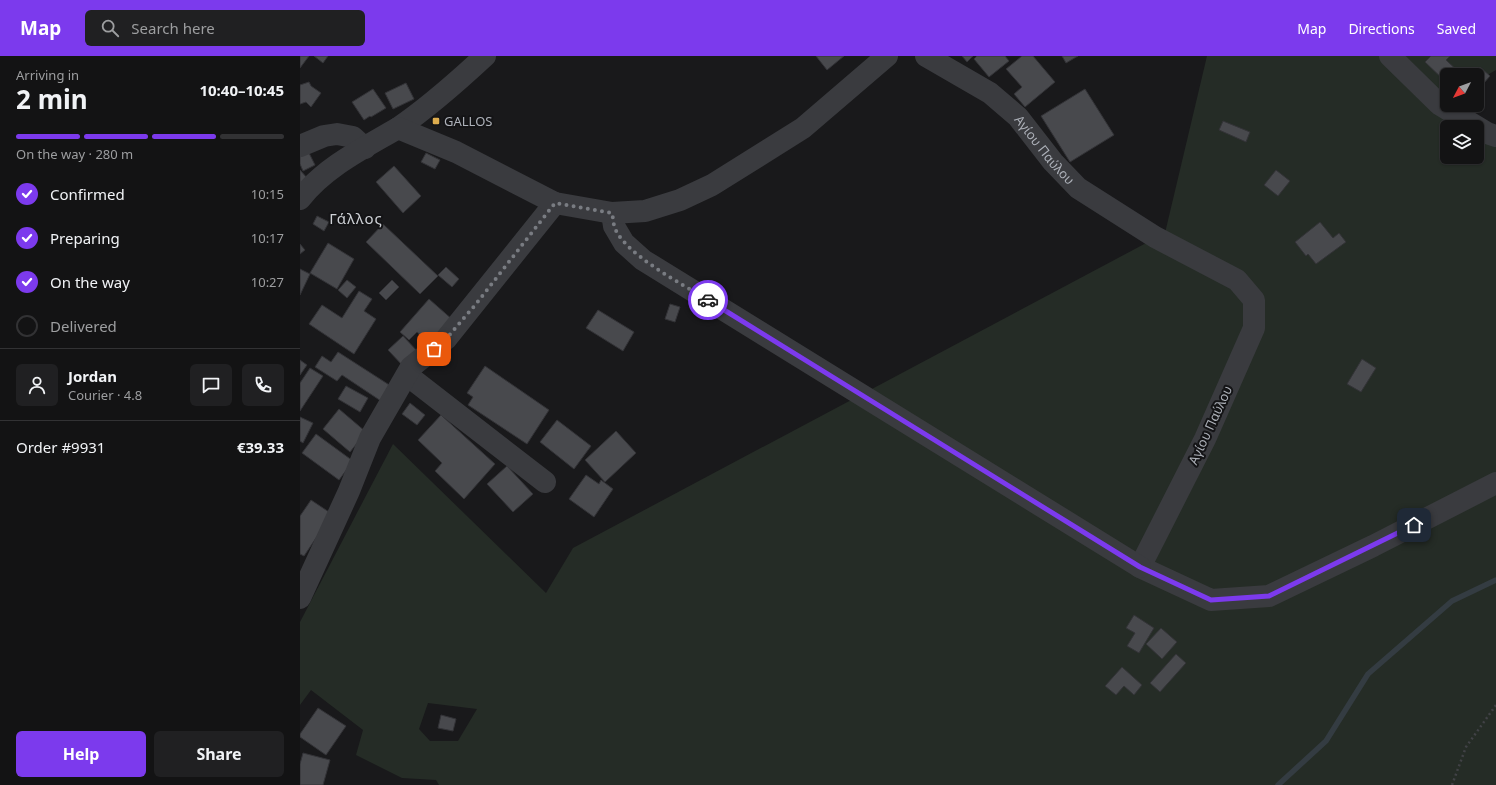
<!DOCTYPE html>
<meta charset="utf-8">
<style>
body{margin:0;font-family:"Noto Sans",sans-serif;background:#202022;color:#f1f3f6;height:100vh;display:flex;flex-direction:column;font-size:15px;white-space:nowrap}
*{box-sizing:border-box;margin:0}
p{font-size:13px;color:#9d9ea0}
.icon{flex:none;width:22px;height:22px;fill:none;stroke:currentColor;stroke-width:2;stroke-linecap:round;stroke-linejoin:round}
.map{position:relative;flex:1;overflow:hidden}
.panel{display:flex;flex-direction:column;background:#131314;width:300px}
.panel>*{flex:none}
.needle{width:26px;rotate:229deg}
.fabs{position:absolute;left:1140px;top:12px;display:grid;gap:8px}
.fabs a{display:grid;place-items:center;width:44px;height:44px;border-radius:6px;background:#131314;box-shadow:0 1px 3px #0004,0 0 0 1px #323234;font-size:20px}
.pin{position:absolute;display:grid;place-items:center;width:34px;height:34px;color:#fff;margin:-17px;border-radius:8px;box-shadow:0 2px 6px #0006}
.courier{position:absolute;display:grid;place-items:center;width:40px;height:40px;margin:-20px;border:3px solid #7c3aed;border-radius:50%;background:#fff;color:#222;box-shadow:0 1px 5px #0007}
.headline em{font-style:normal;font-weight:700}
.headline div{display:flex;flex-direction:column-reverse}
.headline{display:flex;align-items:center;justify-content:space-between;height:68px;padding:0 16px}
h1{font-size:26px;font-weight:700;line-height:30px}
.bar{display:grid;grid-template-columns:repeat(4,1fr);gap:6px 4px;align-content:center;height:48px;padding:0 16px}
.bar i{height:5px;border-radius:3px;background:#323234}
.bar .active{background:#7c3aed}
.bar p{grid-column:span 4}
.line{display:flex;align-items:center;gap:10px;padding:0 16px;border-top:1px solid #323234}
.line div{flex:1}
.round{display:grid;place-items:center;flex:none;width:42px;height:42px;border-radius:6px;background:#202022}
ol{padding:0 16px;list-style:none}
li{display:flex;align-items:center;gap:12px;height:44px}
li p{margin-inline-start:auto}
li .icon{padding:4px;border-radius:50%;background:#7c3aed;color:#fff;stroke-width:4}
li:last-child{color:#9d9ea0}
li i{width:22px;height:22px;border:2px solid #323234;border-radius:50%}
.primary-button{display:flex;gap:8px;margin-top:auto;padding:8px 16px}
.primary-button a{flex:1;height:46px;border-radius:6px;background:#7c3aed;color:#fff;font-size:16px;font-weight:700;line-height:46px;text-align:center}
.primary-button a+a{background:#202022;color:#f1f3f6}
header{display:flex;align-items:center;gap:24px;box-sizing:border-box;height:56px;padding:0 20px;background:#7c3aed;color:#fff}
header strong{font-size:19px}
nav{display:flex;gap:22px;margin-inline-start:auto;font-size:14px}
.search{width:280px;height:36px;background:#202022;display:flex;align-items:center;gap:10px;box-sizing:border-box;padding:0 14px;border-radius:6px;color:#9d9ea0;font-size:15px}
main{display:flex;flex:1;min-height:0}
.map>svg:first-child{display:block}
.green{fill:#252c26;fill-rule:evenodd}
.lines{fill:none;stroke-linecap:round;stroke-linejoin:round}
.stream{stroke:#343c42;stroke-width:5.5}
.building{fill:#48494d;stroke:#333337}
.path{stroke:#414246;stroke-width:2.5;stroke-dasharray:2 3;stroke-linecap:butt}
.minor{stroke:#3a3b3f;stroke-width:22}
.tertiary{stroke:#3a3b3f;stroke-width:22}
.done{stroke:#797c82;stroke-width:4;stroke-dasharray:0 7.2}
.route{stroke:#7c3aed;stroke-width:5}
.poi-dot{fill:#ddac4e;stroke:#141416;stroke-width:1.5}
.labels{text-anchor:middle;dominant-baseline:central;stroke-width:4;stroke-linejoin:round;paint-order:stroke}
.poi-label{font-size:13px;fill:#adb1b9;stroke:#141416;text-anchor:start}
.street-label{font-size:13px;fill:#adb1b9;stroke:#141416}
.quarter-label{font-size:15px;letter-spacing:1px;fill:#cdd0d5;stroke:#141416}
</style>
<header>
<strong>Map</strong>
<div class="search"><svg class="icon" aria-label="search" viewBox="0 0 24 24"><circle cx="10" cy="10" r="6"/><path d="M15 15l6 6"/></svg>Search here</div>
<nav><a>Map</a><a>Directions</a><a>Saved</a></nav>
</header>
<main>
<section class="panel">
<div class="headline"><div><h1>2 min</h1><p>Arriving in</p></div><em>10:40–10:45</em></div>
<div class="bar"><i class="active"></i><i class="active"></i><i class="active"></i><i></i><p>On the way · 280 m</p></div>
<ol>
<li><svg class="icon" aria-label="check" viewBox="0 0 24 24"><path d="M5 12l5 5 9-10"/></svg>Confirmed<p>10:15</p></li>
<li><svg class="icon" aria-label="check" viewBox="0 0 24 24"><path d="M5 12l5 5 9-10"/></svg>Preparing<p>10:17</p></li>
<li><svg class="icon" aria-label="check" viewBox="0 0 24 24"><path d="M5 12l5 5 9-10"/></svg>On the way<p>10:27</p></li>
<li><i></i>Delivered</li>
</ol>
<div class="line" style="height:72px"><a class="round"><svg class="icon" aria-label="person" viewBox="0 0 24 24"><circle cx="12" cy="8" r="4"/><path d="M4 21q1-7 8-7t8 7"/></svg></a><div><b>Jordan</b><p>Courier · 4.8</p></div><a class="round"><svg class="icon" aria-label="chat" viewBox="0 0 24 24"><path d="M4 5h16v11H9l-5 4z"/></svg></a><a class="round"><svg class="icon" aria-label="phone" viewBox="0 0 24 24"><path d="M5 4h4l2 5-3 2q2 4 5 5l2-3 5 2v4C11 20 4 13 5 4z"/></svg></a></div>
<div class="line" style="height:52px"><div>Order #9931</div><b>€39.33</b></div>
<div class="primary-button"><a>Help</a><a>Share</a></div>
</section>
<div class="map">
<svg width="1196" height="729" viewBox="0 0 1196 729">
<rect width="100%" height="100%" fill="#19191b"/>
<!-- green -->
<path class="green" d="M 907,0 L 1196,0 L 1196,14 L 1177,25 L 1177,19 L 1147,19 L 1147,43 L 1196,80 L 1196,729 L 139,729 L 136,724 L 102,722 L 56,699 L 63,674 L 11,634 L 0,649 L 0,566 L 93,388 L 246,537 L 273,492 L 865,177 ZM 1147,71 L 1177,71 L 1177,101 L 1147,101 ZM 128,647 L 177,653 L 158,685 L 130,685 L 119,673 Z"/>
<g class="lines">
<!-- stream -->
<path class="stream" d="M 978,729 L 1026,685 L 1068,618 L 1152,545 L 1196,524"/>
</g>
<!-- building -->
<path class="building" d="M 0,0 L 9,0 L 0,12 Z
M 14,0 L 28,0 L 23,7 Z
M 516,0 L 544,0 L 527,14 Z
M 662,0 L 673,0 L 667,6 Z
M 677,0 L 705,0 L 709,5 L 689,21 L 674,3 Z
M 722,0 L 733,0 L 755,26 L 725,51 L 714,38 L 722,31 L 706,13 Z
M 762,0 L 778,0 L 766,7 Z
M 1131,0 L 1150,0 L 1146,4 L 1162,19 L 1147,19 L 1147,27 L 1125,6 Z
M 1180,11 L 1190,20 L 1177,35 L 1177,19 L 1173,19 Z
M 9,26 L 11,30 L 21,37 L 11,51 L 6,46 L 0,48 L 0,29 Z
M 106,27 L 114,43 L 93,53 L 85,37 Z
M 73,33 L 86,52 L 71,61 L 70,60 L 64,64 L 52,46 Z
M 785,33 L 814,79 L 770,106 L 741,60 Z
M 923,65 L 950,76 L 946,86 L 919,74 Z
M 8,95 L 15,109 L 3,115 L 0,108 L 0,99 Z
M 126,97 L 140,104 L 135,113 L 121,106 Z
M 94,110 L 121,140 L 103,157 L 76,126 Z
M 0,114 L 8,123 L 0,131 Z
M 976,114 L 990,125 L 978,140 L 964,129 Z
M 17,160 L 29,166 L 24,175 L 13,168 Z
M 1020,166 L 1033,182 L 1039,177 L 1046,186 L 1016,208 L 1008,198 L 1006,200 L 995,186 Z
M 83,168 L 138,220 L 120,238 L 66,186 Z
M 28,187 L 54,203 L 37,233 L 10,217 Z
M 0,188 L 5,194 L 0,198 Z
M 146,211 L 159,223 L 152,231 L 138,219 Z
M 0,213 L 10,218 L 0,239 Z
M 47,224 L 56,231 L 47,242 L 38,234 Z
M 92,224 L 99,231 L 86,244 L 79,237 Z
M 59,235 L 72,243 L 64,255 L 76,263 L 54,298 L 9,268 L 22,249 L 42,262 Z
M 129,243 L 154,265 L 138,283 L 130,277 L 125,283 L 117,276 L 109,284 L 100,276 Z
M 370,248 L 380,251 L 375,266 L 365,263 Z
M 298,254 L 334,276 L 323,295 L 286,272 Z
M 103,280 L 119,297 L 104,311 L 88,294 Z
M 38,296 L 94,332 L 84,347 L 42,319 L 37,325 L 15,311 L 22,300 L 31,306 Z
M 1062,303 L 1076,312 L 1061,336 L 1047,328 Z
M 0,304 L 7,309 L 0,319 Z
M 185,310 L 249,354 L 227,388 L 168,349 L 173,341 L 167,337 Z
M 10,312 L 23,320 L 0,355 L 0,327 Z
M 46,330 L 68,342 L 60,356 L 38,343 Z
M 110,347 L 125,359 L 117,369 L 102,358 Z
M 39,353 L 66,376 L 50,396 L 23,373 Z
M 141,359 L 195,408 L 164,443 L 135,415 L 142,407 L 118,384 Z
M 0,361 L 13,367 L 3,387 L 0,385 Z
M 257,364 L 291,390 L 274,413 L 240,386 Z
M 316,375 L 336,397 L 305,426 L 285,404 Z
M 16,378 L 53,405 L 39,424 L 2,397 Z
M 207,410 L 233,438 L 213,456 L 187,428 Z
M 286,419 L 299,428 L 301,424 L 313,433 L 294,461 L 269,443 Z
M 11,444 L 32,458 L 4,500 L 0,498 L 0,460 Z
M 834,559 L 854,572 L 839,597 L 827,590 L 835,577 L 826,572 Z
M 861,572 L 877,586 L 862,603 L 846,588 Z
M 876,598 L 886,607 L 860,636 L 850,627 Z
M 822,611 L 842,629 L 834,639 L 824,630 L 816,639 L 805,630 Z
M 18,652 L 46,670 L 26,699 L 0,681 L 0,678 Z
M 141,659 L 156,663 L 153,675 L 138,672 Z
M 3,697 L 30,704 L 23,729 L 0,729 L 0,708 Z"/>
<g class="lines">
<!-- path -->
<path class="path" d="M 1152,729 L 1166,691 L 1196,649"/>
<!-- minor -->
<g class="minor">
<path id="s1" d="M 626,0 L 690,37 L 718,61 L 753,106 L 778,132 L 855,181 L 937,224 L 954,244 L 954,272 L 905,383 L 840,511 L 911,544 L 969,540 L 1073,490 L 1196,427"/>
<path d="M 1090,0 L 1139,48 L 1187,77 L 1196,80"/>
<path d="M 98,72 C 129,51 157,26 185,0"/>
<path d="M 0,90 L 24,80 L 37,78 L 53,81 L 65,92"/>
<path d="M 312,157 L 314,170 L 324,187 L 343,204 L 840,511"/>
<path d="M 107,319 L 245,426"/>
<path d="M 0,542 L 49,435 L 70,382 L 111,311 L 146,283 L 255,147"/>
</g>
<!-- tertiary -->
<path class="tertiary" d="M 0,143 C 25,111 64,92 98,72 L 156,96 L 255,147 L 312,157 L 345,155 L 380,144 L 412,129 L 503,72 L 587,0"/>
</g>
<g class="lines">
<!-- done -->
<path class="done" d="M 134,293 L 146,283 L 176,248 L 255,147 L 312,157 C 313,161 313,165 314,169 C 320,196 384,229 408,244"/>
<!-- route -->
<path class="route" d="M 408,244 L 840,511 L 911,544 L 969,540 L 1114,469"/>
</g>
<!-- markers -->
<rect class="poi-dot" x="132" y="61" width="8" height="8" rx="2"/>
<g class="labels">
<!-- poi labels -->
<g class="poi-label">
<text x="144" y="65">GALLOS</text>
</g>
<!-- street labels -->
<g class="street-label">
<text stroke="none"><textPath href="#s1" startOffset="153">Αγίου Παύλου</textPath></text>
<text transform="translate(910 369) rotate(-65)">Αγίου Παύλου</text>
</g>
<!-- quarter labels -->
<g class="quarter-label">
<text x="56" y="162">Γάλλος</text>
</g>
</g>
</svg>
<div class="fabs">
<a><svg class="needle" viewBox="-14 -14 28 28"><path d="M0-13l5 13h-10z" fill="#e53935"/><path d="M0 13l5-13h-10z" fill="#9d9ea0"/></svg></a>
<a><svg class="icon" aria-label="layers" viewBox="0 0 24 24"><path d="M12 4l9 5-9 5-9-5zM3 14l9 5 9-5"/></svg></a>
</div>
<div class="pin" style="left:134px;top:293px;background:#ea580c"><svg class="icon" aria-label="bag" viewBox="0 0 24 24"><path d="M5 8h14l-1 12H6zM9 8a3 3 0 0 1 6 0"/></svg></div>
<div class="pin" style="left:1114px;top:469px;background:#1f2937"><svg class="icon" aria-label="home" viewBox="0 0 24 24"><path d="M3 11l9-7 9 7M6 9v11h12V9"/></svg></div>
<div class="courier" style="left:408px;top:244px"><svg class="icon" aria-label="car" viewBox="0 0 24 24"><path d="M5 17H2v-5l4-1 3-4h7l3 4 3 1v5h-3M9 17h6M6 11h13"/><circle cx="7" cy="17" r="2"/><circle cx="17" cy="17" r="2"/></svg></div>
</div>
</main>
